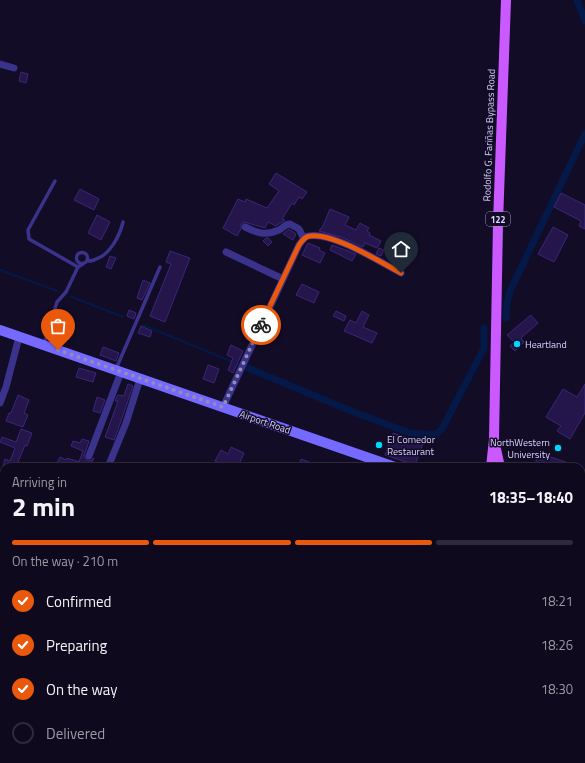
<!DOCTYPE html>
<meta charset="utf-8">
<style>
body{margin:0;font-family:"Titillium Web",sans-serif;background:#1c172a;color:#f1f3f6;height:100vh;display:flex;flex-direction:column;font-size:15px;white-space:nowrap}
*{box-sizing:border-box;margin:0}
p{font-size:13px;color:#9b9aa4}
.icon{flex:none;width:22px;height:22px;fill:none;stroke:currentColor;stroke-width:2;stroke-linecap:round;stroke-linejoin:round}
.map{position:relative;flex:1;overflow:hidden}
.drawer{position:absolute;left:0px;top:463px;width:585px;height:300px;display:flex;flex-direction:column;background:#0e091d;border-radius:12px 12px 0 0;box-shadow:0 1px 3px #0004,0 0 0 1px #2e2a3b}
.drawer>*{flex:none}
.pin{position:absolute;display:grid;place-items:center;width:34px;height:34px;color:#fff;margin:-41px -17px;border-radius:50% 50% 50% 0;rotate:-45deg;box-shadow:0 0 4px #0007}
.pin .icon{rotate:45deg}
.courier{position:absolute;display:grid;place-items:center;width:40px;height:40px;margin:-20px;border:3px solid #ea580c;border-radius:50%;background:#fff;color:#222;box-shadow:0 1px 5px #0007}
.overview em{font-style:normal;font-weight:700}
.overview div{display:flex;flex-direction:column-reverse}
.overview{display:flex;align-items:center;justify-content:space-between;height:68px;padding:0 12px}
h1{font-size:26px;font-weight:700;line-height:30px}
.bar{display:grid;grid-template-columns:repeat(4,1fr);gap:6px 4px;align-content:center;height:48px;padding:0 12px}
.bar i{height:5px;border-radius:3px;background:#2e2a3b}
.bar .on{background:#ea580c}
.bar p{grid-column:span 4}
ol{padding:0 12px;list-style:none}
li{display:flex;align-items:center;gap:12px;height:44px}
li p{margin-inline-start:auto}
li .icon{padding:4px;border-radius:50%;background:#ea580c;color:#fff;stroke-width:4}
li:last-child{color:#9b9aa4}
li i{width:22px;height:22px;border:2px solid #2e2a3b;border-radius:50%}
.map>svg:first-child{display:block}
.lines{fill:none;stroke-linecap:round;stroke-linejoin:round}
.stream{stroke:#041948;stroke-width:2}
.canal{stroke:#041948;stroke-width:7}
.building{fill:#24164a;stroke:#3b2679}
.lane{stroke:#3a328b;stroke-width:3.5}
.street{stroke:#3a328b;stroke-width:7}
.secondary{stroke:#7569ff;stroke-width:10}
.primary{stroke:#ca59ff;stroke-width:10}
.done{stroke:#948db3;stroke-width:4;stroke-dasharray:0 7.2}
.route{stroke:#ea580c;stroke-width:5}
.poi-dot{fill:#00d7fd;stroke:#120c27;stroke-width:1.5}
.labels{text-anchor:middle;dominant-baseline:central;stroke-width:3;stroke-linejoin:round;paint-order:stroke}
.shield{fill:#120c27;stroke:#9e97be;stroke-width:1}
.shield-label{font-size:9px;font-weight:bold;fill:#dad2ff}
.street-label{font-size:10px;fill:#dad2ff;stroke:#120c27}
.poi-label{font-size:10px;fill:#dad2ff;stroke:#120c27;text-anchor:start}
</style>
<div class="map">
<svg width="585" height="763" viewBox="0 0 585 763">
<rect width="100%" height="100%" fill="#120c27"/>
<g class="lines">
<!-- stream -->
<path class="stream" d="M 0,270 L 57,291
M 72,297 L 123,317
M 143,325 L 240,365"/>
<!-- canal -->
<path class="canal" d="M 577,0 L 585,21
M 506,318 L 507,303 L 510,291 L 585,134
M 248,368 L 351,411 L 410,433 L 435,435 L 442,429 L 484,348 L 484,328"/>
</g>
<!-- building -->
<path class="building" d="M 21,72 L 28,74 L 26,83 L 19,81 Z
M 276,173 L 307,192 L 302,199 L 299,197 L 294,205 L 292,203 L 282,219 L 285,220 L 276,226 L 268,222 L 265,228 L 244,222 L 241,224 L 241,229 L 237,236 L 223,228 L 238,199 L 245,202 L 246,199 L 267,208 L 279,191 L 269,184 Z
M 80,189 L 99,199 L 94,210 L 74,200 Z
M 561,193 L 585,205 L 585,229 L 579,226 L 581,221 L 554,207 Z
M 330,209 L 349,217 L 345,225 L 356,230 L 360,223 L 369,228 L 367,231 L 370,233 L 369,235 L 381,241 L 377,248 L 365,243 L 363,247 L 341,237 L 319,231 L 321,228 L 322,228 Z
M 97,215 L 110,222 L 101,240 L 88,233 Z
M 553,227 L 568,235 L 554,262 L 538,254 Z
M 289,229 L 296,234 L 293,240 L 283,234 Z
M 266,238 L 268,238 L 272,242 L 268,246 L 263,241 Z
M 308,243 L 320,248 L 319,250 L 325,253 L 320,263 L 302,255 Z
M 332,245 L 356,254 L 352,261 L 330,250 Z
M 379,248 L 384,250 L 381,256 L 376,254 Z
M 170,251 L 190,258 L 165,322 L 150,316 L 171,264 L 166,262 Z
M 110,256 L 116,258 L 111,269 L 106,267 Z
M 143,280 L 150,283 L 142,300 L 137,298 Z
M 302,284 L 319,292 L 314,303 L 296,295 Z
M 129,310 L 136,313 L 134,319 L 127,316 Z
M 336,311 L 346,316 L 344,321 L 333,316 Z
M 362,311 L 369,315 L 363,327 L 377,333 L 372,343 L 344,331 L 350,320 L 356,323 Z
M 255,315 L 260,317 L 251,335 L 244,332 L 248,324 L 250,325 Z
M 531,315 L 538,323 L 521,338 L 524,342 L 515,351 L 510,346 L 514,342 L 507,335 Z
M 141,326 L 152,331 L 150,337 L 138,333 Z
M 231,345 L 243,351 L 233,373 L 228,370 L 233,358 L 227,355 Z
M 103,347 L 119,353 L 116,361 L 100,355 Z
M 208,365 L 219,369 L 214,383 L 203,379 Z
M 79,368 L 96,373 L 93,382 L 76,377 Z
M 128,384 L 133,386 L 121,421 L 114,440 L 105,437 L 118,401 L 115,401 L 118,395 L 124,396 Z
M 585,384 L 585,413 L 570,439 L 557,431 L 561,426 L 546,417 L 563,389 L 577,397 Z
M 18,395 L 29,400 L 24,413 L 28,415 L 23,427 L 6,421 L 9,413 L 11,413 Z
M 97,397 L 105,400 L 100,413 L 93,411 Z
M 21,429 L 32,433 L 27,446 L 25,445 L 16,467 L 3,467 L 5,459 L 10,461 L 15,448 L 0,442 L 2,437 L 16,442 Z
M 393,433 L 423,443 L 415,465 L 385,455 Z
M 82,439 L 89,441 L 84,456 L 88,461 L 92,460 L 94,458 L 91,464 L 88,463 L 87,465 L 91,467 L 78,467 L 74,465 L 73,467 L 66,467 L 57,463 L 60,457 L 66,460 L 67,458 L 79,462 L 83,451 L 71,446 L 73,441 L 80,443 Z
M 231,447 L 244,453 L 238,467 L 227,467 L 215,461 L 221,450 L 228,454 Z
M 539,453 L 577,466 L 577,467 L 543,467 L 535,464 Z
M 301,459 L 309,462 L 307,467 L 298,467 Z"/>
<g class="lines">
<!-- lane -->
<path class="lane" d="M 55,181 L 28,230 L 29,239 L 78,267
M76.5 258a5.5 5.5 0 1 1 11 0a5.5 5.5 0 1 1-11 0Z
M 87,261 C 90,261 93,261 96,259 C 110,255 120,235 123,222
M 44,344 L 57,302 L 66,292 L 78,267 L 83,264
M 116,369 L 160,267"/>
<!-- street -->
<path class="street" d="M 0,64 L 14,68
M 245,227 C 257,233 265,236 279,230 C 283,228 285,224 290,224 L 299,229 L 304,239
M 226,252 L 283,279
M 0,403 L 6,387 L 19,337
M 223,407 L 299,245 L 305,237 C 327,228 380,262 401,273
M 89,456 L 121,372
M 108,467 L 126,423 L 140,379
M 0,637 L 4,639
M 195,759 L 201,763
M 437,759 L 445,763"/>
<!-- secondary -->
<path class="secondary" d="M 0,330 L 395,467"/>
<!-- primary -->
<path class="primary" d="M 496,449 L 500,467
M 491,467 L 494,439 L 498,223 L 506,0
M 581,531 L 585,532
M 326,763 L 329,759"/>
</g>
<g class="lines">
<!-- done -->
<path class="done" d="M 58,350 L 223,407 L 261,325"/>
<!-- route -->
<path class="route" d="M 261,325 L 299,245 C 302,241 305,236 310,236 C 332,232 380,262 401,273"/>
</g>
<!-- markers -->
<g class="poi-dot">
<circle cx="517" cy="344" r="4"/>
<circle cx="379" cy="445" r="4"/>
<circle cx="558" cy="448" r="4"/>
</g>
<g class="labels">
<!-- shield labels -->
<rect class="shield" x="486" y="212" width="24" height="14" rx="3"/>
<g class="shield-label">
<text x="498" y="219">122</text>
</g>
<!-- street labels -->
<g class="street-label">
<text transform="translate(489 135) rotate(-88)">Rodolfo G. Fariñas Bypass Road</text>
<text transform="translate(265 422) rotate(19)">Airport Road</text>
</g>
<!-- poi labels -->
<g class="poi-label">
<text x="525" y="344">Heartland</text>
<text x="387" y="439">El Comedor<tspan x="387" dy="12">Restaurant</tspan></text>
<text x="550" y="442" text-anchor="end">NorthWestern<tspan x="550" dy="12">University</tspan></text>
</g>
</g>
</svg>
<div class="pin" style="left:58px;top:350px;background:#ea580c"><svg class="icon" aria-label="bag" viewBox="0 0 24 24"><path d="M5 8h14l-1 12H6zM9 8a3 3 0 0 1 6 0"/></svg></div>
<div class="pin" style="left:401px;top:273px;background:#1f2937"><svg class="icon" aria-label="home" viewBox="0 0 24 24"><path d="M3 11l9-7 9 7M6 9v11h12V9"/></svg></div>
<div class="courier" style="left:261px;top:325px"><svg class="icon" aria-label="bike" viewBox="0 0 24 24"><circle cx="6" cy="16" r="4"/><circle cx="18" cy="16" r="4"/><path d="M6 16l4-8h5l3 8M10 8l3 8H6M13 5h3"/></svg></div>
<section class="drawer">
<div class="overview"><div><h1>2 min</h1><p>Arriving in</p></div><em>18:35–18:40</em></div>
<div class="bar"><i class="on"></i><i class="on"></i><i class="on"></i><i></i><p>On the way · 210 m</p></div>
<ol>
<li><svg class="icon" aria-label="check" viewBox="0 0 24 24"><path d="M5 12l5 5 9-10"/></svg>Confirmed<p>18:21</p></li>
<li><svg class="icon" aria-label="check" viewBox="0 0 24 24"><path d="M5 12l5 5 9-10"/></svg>Preparing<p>18:26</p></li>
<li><svg class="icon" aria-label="check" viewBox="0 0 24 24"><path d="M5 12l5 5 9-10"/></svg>On the way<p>18:30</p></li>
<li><i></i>Delivered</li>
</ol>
</section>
</div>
